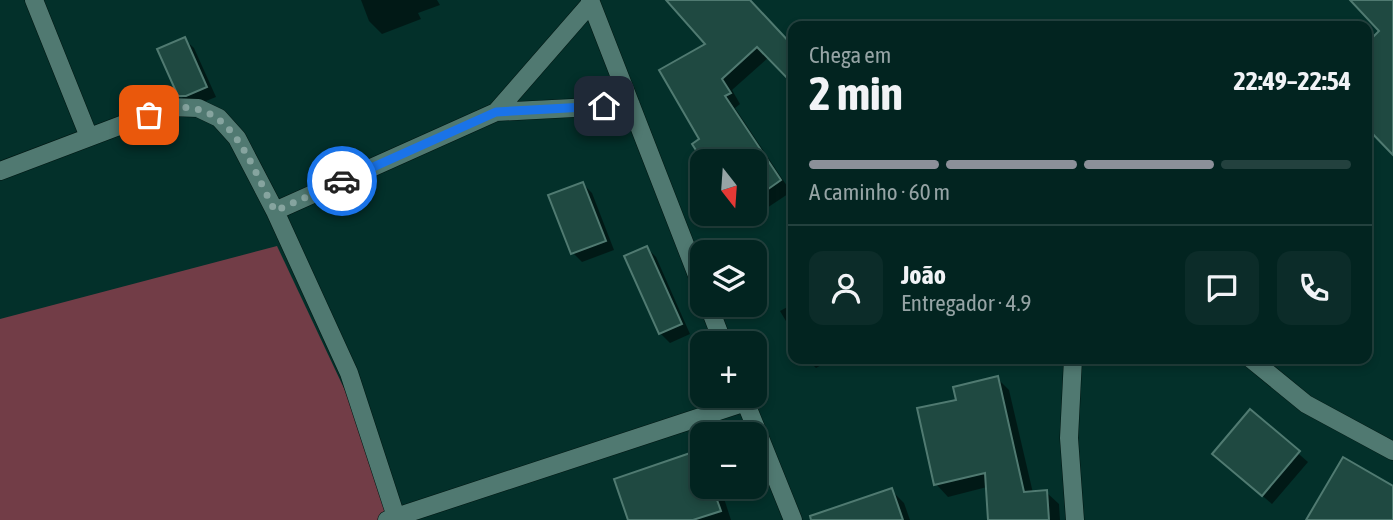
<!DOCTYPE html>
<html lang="pt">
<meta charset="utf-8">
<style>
body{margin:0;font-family:"Asap Condensed",sans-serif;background:#0c2c29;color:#f1f3f6;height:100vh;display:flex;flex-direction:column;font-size:26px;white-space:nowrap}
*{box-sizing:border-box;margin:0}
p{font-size:23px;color:#96a4a5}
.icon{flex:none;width:38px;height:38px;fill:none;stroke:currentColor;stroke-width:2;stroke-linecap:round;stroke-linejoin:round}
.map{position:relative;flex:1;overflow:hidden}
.details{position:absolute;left:788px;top:21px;width:584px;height:343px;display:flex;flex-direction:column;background:#022420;border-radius:14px;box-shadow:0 4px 10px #0003,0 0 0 2px #23413e}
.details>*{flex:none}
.needle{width:46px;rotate:163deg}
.controls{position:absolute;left:690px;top:149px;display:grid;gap:14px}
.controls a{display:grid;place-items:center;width:77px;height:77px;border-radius:14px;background:#022420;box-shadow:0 4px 10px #0003,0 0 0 2px #23413e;font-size:35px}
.pin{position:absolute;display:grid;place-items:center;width:60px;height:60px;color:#fff;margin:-30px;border-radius:14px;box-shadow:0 4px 10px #0006}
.courier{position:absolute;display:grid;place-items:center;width:70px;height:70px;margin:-35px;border:5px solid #1a73e8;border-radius:50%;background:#fff;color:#222;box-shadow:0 2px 9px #0007}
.headline em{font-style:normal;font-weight:700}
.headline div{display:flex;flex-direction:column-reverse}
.headline{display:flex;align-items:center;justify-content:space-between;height:119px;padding:0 21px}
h1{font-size:46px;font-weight:700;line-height:52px}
.bar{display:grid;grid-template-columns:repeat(4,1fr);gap:10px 7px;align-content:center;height:84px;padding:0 21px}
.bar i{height:9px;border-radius:5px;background:#23413e}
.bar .on{background:#8c9099}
.bar p{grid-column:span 4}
.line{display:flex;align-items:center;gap:18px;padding:0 21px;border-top:2px solid #23413e}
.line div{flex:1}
.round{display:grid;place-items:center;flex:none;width:74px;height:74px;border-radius:14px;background:#0c2c29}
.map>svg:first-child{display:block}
.green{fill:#723d47}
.shadow{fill:#0007}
.building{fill:#1f4941;stroke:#507a71;stroke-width:2}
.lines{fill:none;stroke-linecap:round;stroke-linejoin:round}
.minor-casing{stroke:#021612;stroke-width:19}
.minor{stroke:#507971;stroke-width:18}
.done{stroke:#86a49f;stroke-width:7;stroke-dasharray:0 12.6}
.route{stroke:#1a73e8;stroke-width:9}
</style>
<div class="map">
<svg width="1393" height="520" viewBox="0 0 1393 520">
<rect width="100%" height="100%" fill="#03302a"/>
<!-- green -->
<path class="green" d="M 277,246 L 406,520 L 0,520 L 0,319 Z"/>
<!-- shadow -->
<path class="shadow" d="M 361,0 L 437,0 L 440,5 L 418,13 L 421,19 L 382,34 L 369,21 Z
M 669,0 L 748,0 L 769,57 L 732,90 L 740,104 L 735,108 L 791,192 L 749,220 L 742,214 L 754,214 L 754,161 L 706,161 L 701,140 L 708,44 Z
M 184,39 L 194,48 L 216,97 L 196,105 L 190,105 L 180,95 Z
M 583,184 L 592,193 L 614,250 L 582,262 L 573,253 Z
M 647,248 L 656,257 L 690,334 L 670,343 L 660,333 Z
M 793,304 L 793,333 L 780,311 Z
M 807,359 L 832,359 L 816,368 Z
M 997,378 L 1009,390 L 1033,493 L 1046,492 L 1059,504 L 1060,520 L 990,520 L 987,487 L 948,497 L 936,484 L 958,401 Z
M 1251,412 L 1308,462 L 1272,504 L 1224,463 Z
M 702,486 L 720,486 L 731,520 L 630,520 Z
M 891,490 L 904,503 L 910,520 L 826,520 Z"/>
<!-- building -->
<path class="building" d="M 666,0 L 750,0 L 793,46 L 793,84 L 757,47 L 722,79 L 731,93 L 725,96 L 781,180 L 754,199 L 754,161 L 703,161 L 692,144 L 699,139 L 659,70 L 705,44 Z
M 1350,0 L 1393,0 L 1393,155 L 1367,128 L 1367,43 L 1379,31 Z
M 185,37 L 207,87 L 186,96 L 178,96 L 157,49 Z
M 583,182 L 606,241 L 571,254 L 548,195 Z
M 647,246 L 682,324 L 659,334 L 624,256 Z
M 998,376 L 1024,492 L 1047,490 L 1049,520 L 988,520 L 985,473 L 934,485 L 917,408 L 956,400 L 953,387 Z
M 1250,409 L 1300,451 L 1262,496 L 1212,454 Z
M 702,449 L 702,486 L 712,486 L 721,511 L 693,520 L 628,520 L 614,479 Z
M 1343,457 L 1393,486 L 1393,520 L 1306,520 Z
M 892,488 L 903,520 L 811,520 L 810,516 Z"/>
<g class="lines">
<!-- minor casing -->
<g class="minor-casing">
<path id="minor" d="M 34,0 L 89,137
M 590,0 L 702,288
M 496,112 L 591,3
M 0,171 L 169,107 L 198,108 L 219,118 L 237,138 L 275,211 L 349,373 L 397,520
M 275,211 L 496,112 L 631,105
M 708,304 L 723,343
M 1073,359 L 1069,438 L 1075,520
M 1251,359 L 1306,404 L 1393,451
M 743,396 L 793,520
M 387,520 L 746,402"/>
</g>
<!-- minor -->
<use href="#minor" class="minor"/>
</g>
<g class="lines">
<!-- done -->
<path class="done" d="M 149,115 C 227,84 246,156 275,211 L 342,181"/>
<!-- route -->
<path class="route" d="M 342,181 L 496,112 L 604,106"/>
</g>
</svg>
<div class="controls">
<a><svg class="needle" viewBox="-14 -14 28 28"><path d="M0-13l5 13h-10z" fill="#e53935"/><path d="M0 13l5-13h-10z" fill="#96a4a5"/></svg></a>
<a><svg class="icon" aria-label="layers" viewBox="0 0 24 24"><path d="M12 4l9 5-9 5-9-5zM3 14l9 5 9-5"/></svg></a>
<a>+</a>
<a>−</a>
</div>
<div class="pin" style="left:149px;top:115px;background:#ea580c"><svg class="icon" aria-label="bag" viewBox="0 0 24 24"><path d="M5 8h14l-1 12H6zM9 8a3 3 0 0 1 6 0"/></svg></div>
<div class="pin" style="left:604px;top:106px;background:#1f2937"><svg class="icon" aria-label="home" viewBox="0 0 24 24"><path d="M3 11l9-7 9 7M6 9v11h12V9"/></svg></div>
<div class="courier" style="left:342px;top:181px"><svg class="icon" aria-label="car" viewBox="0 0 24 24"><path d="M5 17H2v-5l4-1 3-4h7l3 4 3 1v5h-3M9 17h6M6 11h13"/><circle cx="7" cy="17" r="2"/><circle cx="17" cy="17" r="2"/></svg></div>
<section class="details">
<div class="headline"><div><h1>2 min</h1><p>Chega em</p></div><em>22:49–22:54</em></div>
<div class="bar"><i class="on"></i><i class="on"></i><i class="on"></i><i></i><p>A caminho · 60 m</p></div>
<div class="line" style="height:126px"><a class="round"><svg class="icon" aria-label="person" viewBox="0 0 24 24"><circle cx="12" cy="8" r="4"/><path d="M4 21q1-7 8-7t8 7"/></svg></a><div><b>João</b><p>Entregador · 4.9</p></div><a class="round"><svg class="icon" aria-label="chat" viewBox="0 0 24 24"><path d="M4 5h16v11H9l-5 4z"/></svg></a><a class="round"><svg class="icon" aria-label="phone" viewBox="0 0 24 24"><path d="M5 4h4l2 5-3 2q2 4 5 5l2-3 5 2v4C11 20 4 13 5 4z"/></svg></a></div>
</section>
</div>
